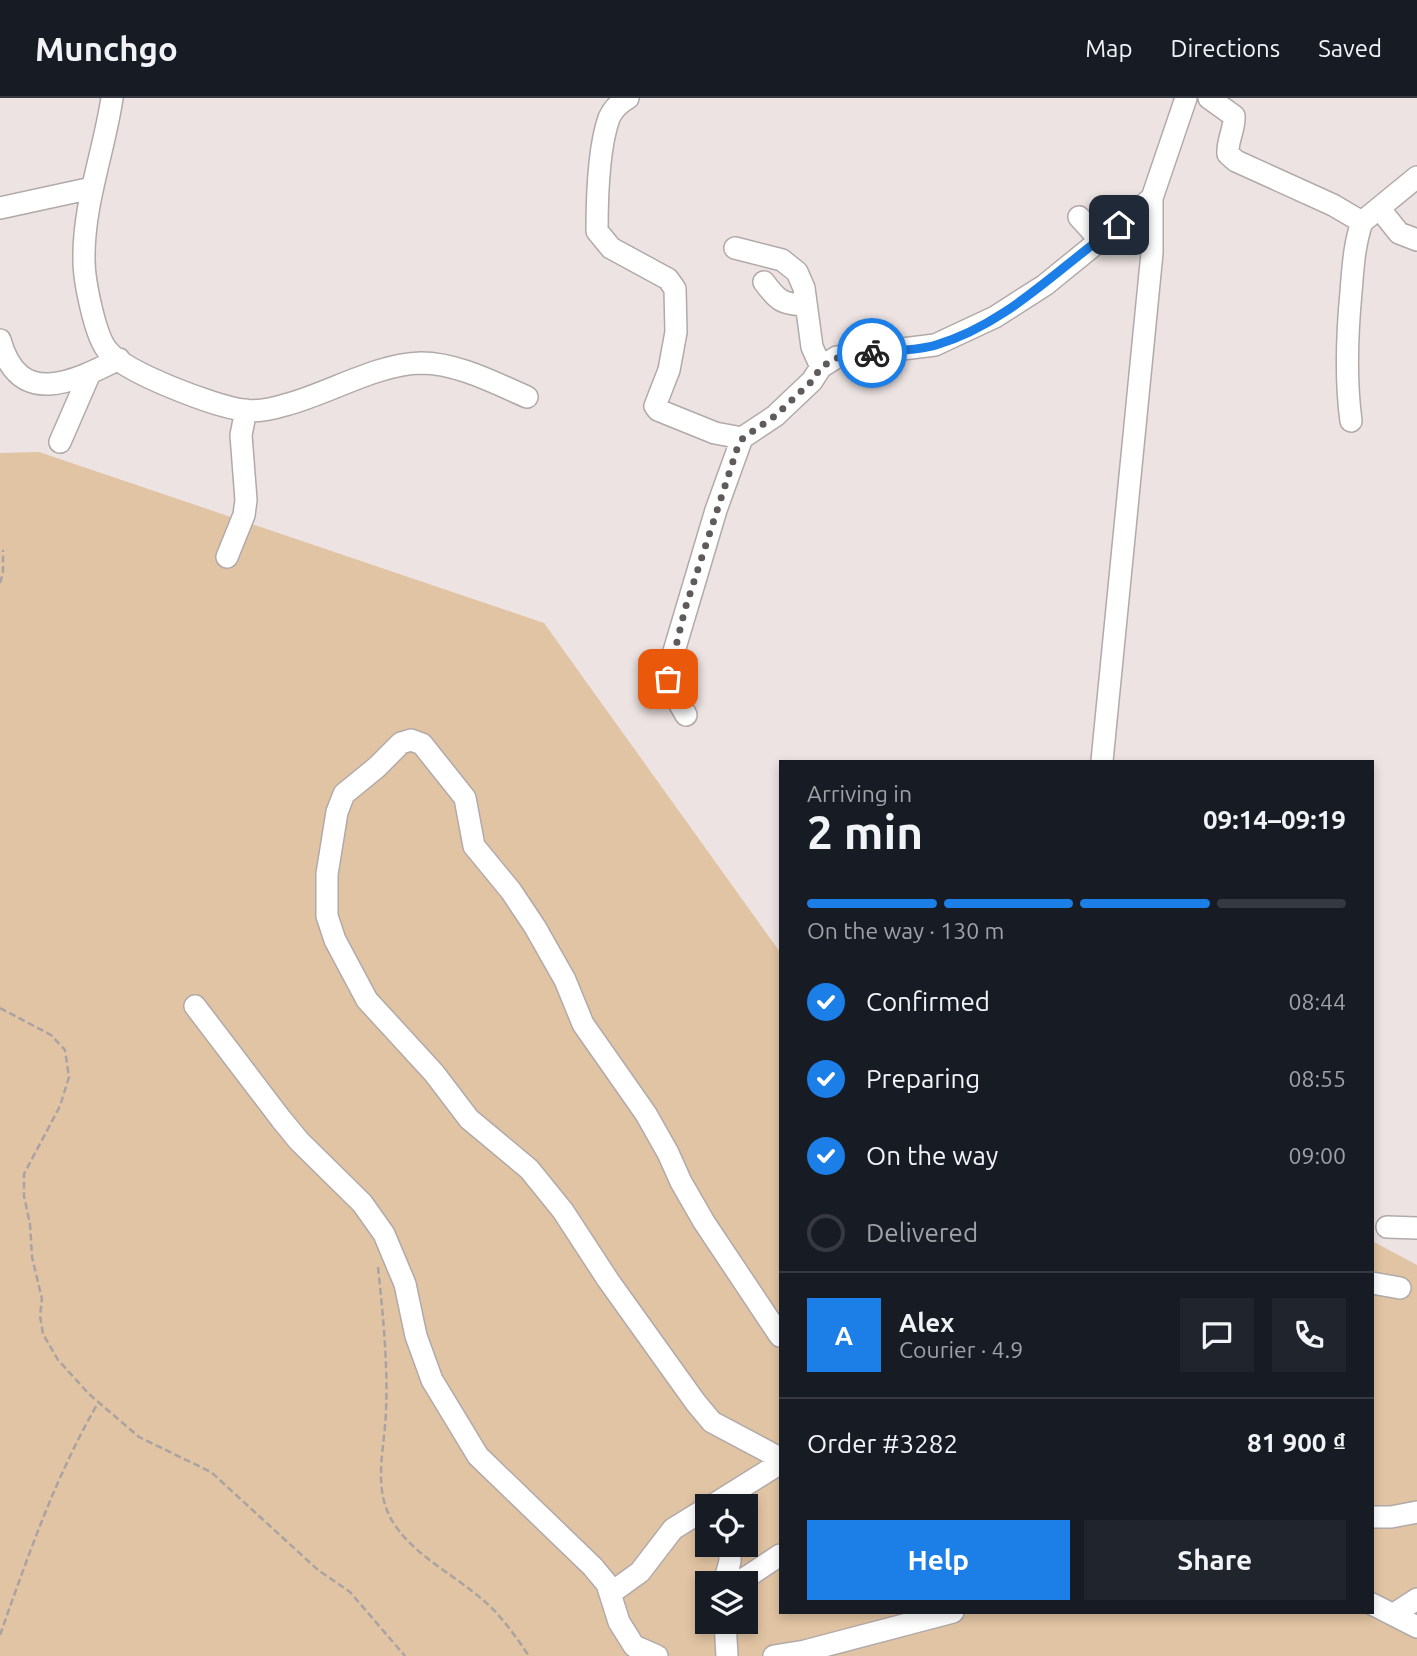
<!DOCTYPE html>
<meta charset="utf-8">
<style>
body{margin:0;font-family:Ubuntu,sans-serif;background:#20242c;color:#f1f3f6;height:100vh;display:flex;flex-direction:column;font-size:26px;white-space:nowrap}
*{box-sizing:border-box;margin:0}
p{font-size:23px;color:#9ea1a6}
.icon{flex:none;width:38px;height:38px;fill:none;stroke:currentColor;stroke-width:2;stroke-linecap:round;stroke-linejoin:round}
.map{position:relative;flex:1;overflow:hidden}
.side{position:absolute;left:779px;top:662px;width:595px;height:854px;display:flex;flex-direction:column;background:#171b24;border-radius:0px;box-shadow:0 4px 10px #0003}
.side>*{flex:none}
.controls{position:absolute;left:695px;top:1396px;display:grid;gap:14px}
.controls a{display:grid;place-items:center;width:63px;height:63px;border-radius:0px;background:#171b24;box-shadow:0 4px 10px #0003;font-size:35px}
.pin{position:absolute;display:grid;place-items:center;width:60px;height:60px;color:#fff;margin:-30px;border-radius:14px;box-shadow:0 4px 10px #0006}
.courier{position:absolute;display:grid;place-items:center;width:70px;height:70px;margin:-35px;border:5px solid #1c7ee7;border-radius:50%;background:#fff;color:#222;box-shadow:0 2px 9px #0007}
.summary em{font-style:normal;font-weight:700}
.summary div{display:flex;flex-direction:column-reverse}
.summary{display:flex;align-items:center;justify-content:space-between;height:119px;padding:0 28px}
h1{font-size:46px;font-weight:700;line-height:52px}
.bar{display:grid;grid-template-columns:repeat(4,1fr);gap:10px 7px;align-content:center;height:84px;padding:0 28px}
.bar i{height:9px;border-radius:5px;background:#363941}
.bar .active{background:#1c7ee7}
.bar p{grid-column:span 4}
.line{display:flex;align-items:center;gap:18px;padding:0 28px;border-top:2px solid #363941}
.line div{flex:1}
.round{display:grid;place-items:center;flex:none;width:74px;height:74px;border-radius:0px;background:#20242c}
ol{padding:0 28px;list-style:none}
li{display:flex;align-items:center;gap:21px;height:77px}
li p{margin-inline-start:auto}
li .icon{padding:7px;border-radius:50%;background:#1c7ee7;color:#fff;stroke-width:4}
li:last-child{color:#9ea1a6}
li i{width:38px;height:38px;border:4px solid #363941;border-radius:50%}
.cta{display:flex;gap:14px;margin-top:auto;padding:14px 28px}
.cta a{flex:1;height:80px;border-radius:0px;background:#1c7ee7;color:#fff;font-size:28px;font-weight:700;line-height:80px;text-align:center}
.cta a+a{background:#20242c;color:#f1f3f6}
header{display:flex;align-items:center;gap:42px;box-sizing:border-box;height:98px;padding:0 35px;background:#171b24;border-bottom:2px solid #363941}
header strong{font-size:33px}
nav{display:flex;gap:38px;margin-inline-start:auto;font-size:24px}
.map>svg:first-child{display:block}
.green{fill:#e1c4a3;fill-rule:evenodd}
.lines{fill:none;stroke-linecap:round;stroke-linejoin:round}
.minor-casing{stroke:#b2a9a9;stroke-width:24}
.path{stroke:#aaa3a2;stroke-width:2.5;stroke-dasharray:7 3.5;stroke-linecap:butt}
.minor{stroke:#fff;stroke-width:21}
.done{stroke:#605b5b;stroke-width:7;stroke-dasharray:0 12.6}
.route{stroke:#1c7ee7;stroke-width:9}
</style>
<header>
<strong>Munchgo</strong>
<nav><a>Map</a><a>Directions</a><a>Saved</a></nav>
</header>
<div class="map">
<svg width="1417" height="1558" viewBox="0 0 1417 1558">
<rect width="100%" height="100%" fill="#ece3e2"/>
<!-- green -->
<path class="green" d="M 39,354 L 544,525 L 780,854 L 780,1514 L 1372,1514 L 1372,1143 L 1417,1167 L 1417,1558 L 0,1558 L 0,355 ZM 707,1409 L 746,1409 L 746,1447 L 707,1447 ZM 707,1486 L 746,1486 L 746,1524 L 707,1524 Z"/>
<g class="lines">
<!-- minor casing -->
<g class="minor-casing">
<path id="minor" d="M 112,0 C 104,54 83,107 84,162 C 84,182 95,239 108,253 C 126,275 214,308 243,312 C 256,314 272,311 285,307 C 328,296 376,266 421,265 C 457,265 495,285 527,299
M 628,0 C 619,5 613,11 609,20 C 598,51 597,100 597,133 L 611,150 L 668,181 L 675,191 L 676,234 L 669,272 L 655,308 L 658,312 L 715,335 L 742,340
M 1209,0 L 1234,18 C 1235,31 1227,42 1228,56 L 1236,63 L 1333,107 L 1362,124 C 1354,147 1353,170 1351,194 C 1347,237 1345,279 1351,323
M 0,110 L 92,90
M 1379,110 L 1399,135 L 1417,142
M 1079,119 L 1099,141
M 1362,124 L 1417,79
M 735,150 L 782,162 L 797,174 L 804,190 L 812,249 L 821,269
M 764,184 C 778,203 782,206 805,207
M 0,242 C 19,311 73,284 119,261
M 60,344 L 90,275
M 227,459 L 244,417 L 246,402 L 241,337 L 246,312
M 686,617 L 670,589 L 669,570 L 716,412 L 742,340 L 775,318 L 812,283 L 821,269 L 837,259 L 935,247 L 995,219 L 1045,187 L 1152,100
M 1102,663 L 1152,155 L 1152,100 L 1186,0
M 195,908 L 281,1021 L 299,1043 L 362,1105 L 384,1136 L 405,1186 L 416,1238 L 432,1282 L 478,1358 L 593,1469 L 607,1486 L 619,1524 L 634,1548 L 657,1558
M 1387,1129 L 1417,1130
M 1372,1185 L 1400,1190
M 710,1409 L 774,1369 L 777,1362 L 774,1357 L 712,1324 L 696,1305 L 608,1182 L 563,1113 L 529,1071 L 469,1021 L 434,975 L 367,902 L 335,842 L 327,818 L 327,776 L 337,714 L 344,696 L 377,669 L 401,645 L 411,642 L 422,646 L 465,700 L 474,748 L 511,793 L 535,829 L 565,882 L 583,926 L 646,1016 L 668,1055 L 681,1084 L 704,1124 L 780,1238
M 1372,1419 L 1391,1419 L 1417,1414
M 724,1486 L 730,1463 L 730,1447
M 732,1486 L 747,1479 L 780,1457
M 611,1495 L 640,1474 L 673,1431 L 707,1410
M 1372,1506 L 1417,1529
M 1394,1516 L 1417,1501
M 725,1524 L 727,1558
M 774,1558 L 805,1553 L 953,1514"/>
</g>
<!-- path -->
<path class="path" d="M 0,485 L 3,475 L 3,452
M 0,910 L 51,937 L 65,952 L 69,979 L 60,1008 L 24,1076 L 24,1098 L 30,1126 L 32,1159 L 42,1201 L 40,1218 L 43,1236 L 58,1262 L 89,1296 L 139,1339 L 211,1374 L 318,1472 L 350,1494 L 405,1558
M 378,1169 C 383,1217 388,1266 386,1313 C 385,1348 373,1386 390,1419 C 409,1454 448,1473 477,1497 C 498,1513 514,1536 529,1558
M 0,1537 C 28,1458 56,1377 98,1305"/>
<!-- minor -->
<use href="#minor" class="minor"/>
</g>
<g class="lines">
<!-- done -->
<path class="done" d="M 668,581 L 685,511 L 738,348 L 743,340 L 775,318 L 794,300 L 812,283 L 821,269 L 837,260 L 872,255"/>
<!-- route -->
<path class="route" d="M 872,255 C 892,252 916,253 936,247 C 1008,226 1060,168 1119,127"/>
</g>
</svg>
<div class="controls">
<a><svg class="icon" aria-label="locate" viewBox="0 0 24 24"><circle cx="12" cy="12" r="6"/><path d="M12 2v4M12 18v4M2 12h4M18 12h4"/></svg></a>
<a><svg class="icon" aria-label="layers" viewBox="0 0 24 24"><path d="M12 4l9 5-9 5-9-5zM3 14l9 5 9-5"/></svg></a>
</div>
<div class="pin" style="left:668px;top:581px;background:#ea580c"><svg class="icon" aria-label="bag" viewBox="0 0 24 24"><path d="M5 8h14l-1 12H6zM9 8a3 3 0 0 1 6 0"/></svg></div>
<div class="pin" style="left:1119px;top:127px;background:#1f2937"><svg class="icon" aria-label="home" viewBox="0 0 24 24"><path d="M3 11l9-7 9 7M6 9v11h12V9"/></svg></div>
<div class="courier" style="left:872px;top:255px"><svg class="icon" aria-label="bike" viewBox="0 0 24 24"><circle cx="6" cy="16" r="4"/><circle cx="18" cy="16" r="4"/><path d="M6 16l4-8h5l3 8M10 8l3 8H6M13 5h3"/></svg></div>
<section class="side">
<div class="summary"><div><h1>2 min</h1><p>Arriving in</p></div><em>09:14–09:19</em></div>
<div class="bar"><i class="active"></i><i class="active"></i><i class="active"></i><i></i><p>On the way · 130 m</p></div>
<ol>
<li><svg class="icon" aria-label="check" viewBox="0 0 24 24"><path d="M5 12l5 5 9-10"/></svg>Confirmed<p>08:44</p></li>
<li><svg class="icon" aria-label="check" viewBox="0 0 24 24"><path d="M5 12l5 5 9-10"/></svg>Preparing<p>08:55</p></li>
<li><svg class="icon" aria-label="check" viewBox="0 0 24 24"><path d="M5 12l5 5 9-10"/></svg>On the way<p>09:00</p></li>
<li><i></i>Delivered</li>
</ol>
<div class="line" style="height:126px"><b class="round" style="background:#1c7ee7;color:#fff">A</b><div><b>Alex</b><p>Courier · 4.9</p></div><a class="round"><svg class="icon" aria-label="chat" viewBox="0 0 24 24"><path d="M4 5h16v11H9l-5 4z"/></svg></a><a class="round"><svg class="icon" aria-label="phone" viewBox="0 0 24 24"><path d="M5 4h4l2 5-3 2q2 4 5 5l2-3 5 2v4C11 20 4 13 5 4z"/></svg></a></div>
<div class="line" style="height:91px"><div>Order #3282</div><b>81 900 ₫</b></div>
<div class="cta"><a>Help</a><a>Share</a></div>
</section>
</div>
